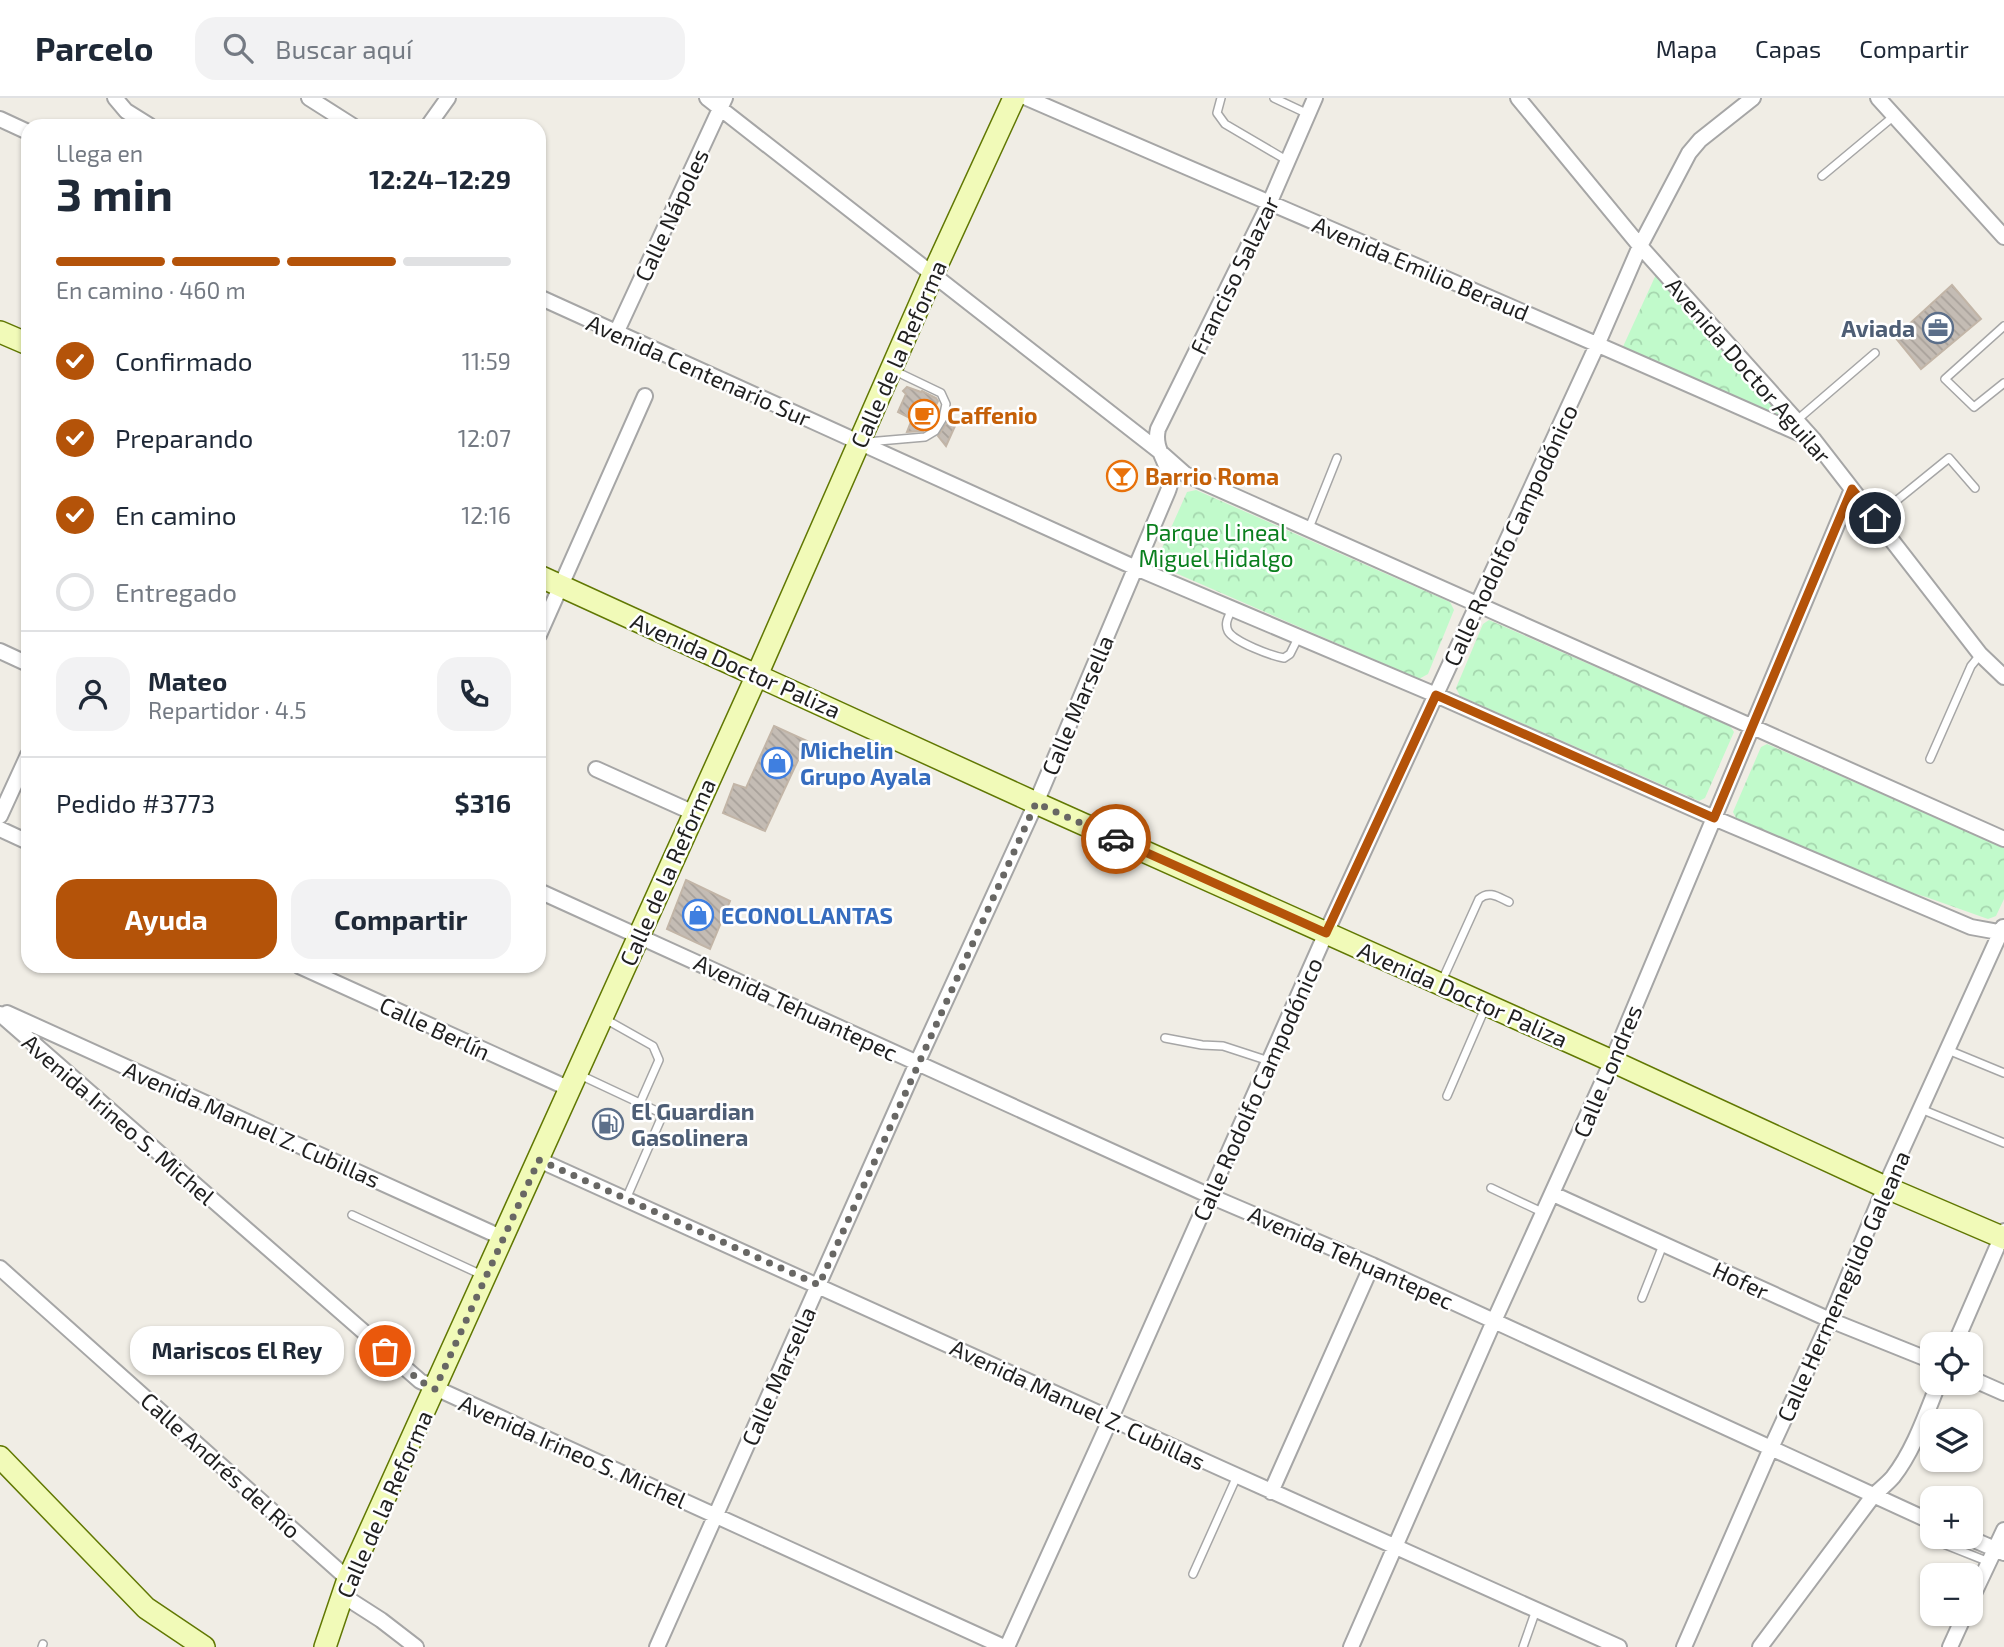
<!DOCTYPE html>
<html lang="es">
<meta charset="utf-8">
<style>
body{margin:0;font-family:"Exo 2",sans-serif;background:#f2f2f3;color:#1f2937;height:100vh;display:flex;flex-direction:column;font-size:26px;white-space:nowrap}
*{box-sizing:border-box;margin:0}
p{font-size:23px;color:#747a83}
.icon{flex:none;width:38px;height:38px;fill:none;stroke:currentColor;stroke-width:2;stroke-linecap:round;stroke-linejoin:round}
.map{position:relative;flex:1;overflow:hidden}
.side{position:absolute;left:21px;top:21px;width:525px;height:854px;display:flex;flex-direction:column;background:#fff;border-radius:21px;box-shadow:0 2px 5px #0004}
.side>*{flex:none}
.buttons{position:absolute;left:1920px;top:1234px;display:grid;gap:14px}
.buttons a{display:grid;place-items:center;width:63px;height:63px;border-radius:14px;background:#fff;box-shadow:0 2px 5px #0004;font-size:35px}
.pin{position:absolute;display:grid;place-items:center;width:60px;height:60px;color:#fff;margin:-30px;border:4px solid #fff;border-radius:50%;box-shadow:0 2px 7px #0007}
.courier{position:absolute;display:grid;place-items:center;width:70px;height:70px;margin:-35px;border:5px solid #b45309;border-radius:50%;background:#fff;color:#222;box-shadow:0 2px 9px #0007}
.bubble{position:absolute;height:49px;border-radius:21px;background:#fff;box-shadow:0 2px 5px #0004;font-size:23px;font-weight:700;line-height:49px;text-align:center}
.summary em{font-style:normal;font-weight:700}
.summary div{display:flex;flex-direction:column-reverse}
.summary{display:flex;align-items:center;justify-content:space-between;height:119px;padding:0 35px}
h1{font-size:46px;font-weight:700;line-height:52px}
.bar{display:grid;grid-template-columns:repeat(4,1fr);gap:10px 7px;align-content:center;height:84px;padding:0 35px}
.bar i{height:9px;border-radius:5px;background:#e0e1e3}
.bar .selected{background:#b45309}
.bar p{grid-column:span 4}
.line{display:flex;align-items:center;gap:18px;padding:0 35px;border-top:2px solid #e0e1e3}
.line div{flex:1}
.round{display:grid;place-items:center;flex:none;width:74px;height:74px;border-radius:21px;background:#f2f2f3}
ol{padding:0 35px;list-style:none}
li{display:flex;align-items:center;gap:21px;height:77px}
li p{margin-inline-start:auto}
li .icon{padding:7px;border-radius:50%;background:#b45309;color:#fff;stroke-width:4}
li:last-child{color:#747a83}
li i{width:38px;height:38px;border:4px solid #e0e1e3;border-radius:50%}
.button{display:flex;gap:14px;margin-top:auto;padding:14px 35px}
.button a{flex:1;height:80px;border-radius:21px;background:#b45309;color:#fff;font-size:28px;font-weight:700;line-height:80px;text-align:center}
.button a+a{background:#f2f2f3;color:#1f2937}
header{display:flex;align-items:center;gap:42px;box-sizing:border-box;height:98px;padding:0 35px;background:#fff;border-bottom:2px solid #e0e1e3}
header strong{font-size:33px}
nav{display:flex;gap:38px;margin-inline-start:auto;font-size:24px}
.search{width:490px;height:63px;background:#f2f2f3;display:flex;align-items:center;gap:18px;box-sizing:border-box;padding:0 24px;border-radius:21px;color:#747a83;font-size:26px}
.map>svg:first-child{display:block}
.park{fill:url(#park-crowns)}
.building{fill:url(#building-back-hatch);stroke:#c2b5a7;stroke-width:2}
.lines{fill:none;stroke-linecap:round;stroke-linejoin:round}
.lane-casing{stroke:#a6a6a6;stroke-width:10}
.street-casing{stroke:#a6a6a6;stroke-width:18}
.secondary-casing{stroke:#617803;stroke-width:24}
.lane{stroke:#fff;stroke-width:7}
.street{stroke:#fff;stroke-width:14}
.secondary{stroke:#f1fab8;stroke-width:21}
.done{stroke:#686764;stroke-width:7;stroke-dasharray:0 12.6}
.route{stroke:#b45309;stroke-width:9}
.labels{text-anchor:middle;dominant-baseline:central;stroke-width:5;stroke-linejoin:round;paint-order:stroke}
.street-label{font-size:23px;fill:#1f1f1f;stroke:#fff}
.service-label{font-size:23px;font-weight:bold;fill:#4e5e75;stroke:#fff;text-anchor:end}
.food-label{font-size:23px;font-weight:bold;fill:#c56008;stroke:#fff;text-anchor:start}
.park-label{font-size:23px;fill:#0a7f1e;stroke:#fff}
.shop-label{font-size:23px;font-weight:bold;fill:#366cbe;stroke:#fff;text-anchor:start}
</style>
<header>
<strong>Parcelo</strong>
<div class="search"><svg class="icon" aria-label="search" viewBox="0 0 24 24"><circle cx="10" cy="10" r="6"/><path d="M15 15l6 6"/></svg>Buscar aquí</div>
<nav><a>Mapa</a><a>Capas</a><a>Compartir</a></nav>
</header>
<div class="map">
<svg width="2004" height="1549" viewBox="0 0 2004 1549">
<defs>
<pattern id="park-crowns" width="20" height="18" patternUnits="userSpaceOnUse" patternTransform="scale(1.75)"><rect width="20" height="18" fill="#c1facb"/><path d="M2 6a3 3 0 1 1 6 0M12 15a3 3 0 1 1 6 0" fill="none" stroke="#a5d6ae"/></pattern>
<pattern id="building-back-hatch" width="6" height="6" patternUnits="userSpaceOnUse" patternTransform="scale(1.75)"><rect width="6" height="6" fill="#c4bcb4"/><path d="M-1 5l2 2M0 0l6 6M5-1l2 2" fill="none" stroke="#a8a19a"/></pattern>
</defs>
<rect width="100%" height="100%" fill="#f0ede5"/>
<!-- park -->
<path class="park" d="M 1659,170 L 1792,326 L 1621,253 Z
M 1196,392 L 1450,504 L 1454,512 L 1428,576 L 1419,581 L 1164,470 L 1158,459 L 1187,394 Z
M 1489,522 L 1730,628 L 1734,634 L 1705,700 L 1699,703 L 1460,598 L 1456,590 L 1483,526 Z
M 1767,646 L 2004,749 L 2004,801 L 1996,818 L 1988,821 L 1926,799 L 1893,789 L 1736,720 L 1733,714 L 1761,649 Z"/>
<!-- building -->
<path class="building" d="M 1952,187 L 1981,221 L 1921,271 L 1895,239 Z
M 907,289 L 921,294 L 922,293 L 936,300 L 938,303 L 934,311 L 938,314 L 937,318 L 931,328 L 928,325 L 923,333 L 907,334 L 912,321 L 898,314 L 906,296 L 903,293 Z
M 948,323 L 955,328 L 946,348 L 938,338 Z
M 774,628 L 807,643 L 765,733 L 723,715 L 734,686 L 746,690 Z
M 686,782 L 730,803 L 710,851 L 667,831 Z"/>
<g class="lines">
<!-- lane casing -->
<g class="lane-casing">
<path id="lane" d="M 1221,0 L 1217,15 L 1225,26 L 1288,63
M 1274,0 L 1308,16
M 1822,78 L 1894,18
M 2004,228 L 1945,281 L 1974,309 L 2004,285
M 1797,322 L 1875,255
M 867,344 L 925,339 L 935,333 L 943,320 L 946,306 L 941,295 L 895,273
M 1875,420 L 1949,360 L 1975,390
M 1309,430 L 1337,360
M 1232,511 C 1229,518 1224,525 1228,533 C 1234,544 1272,558 1284,560 L 1290,556 L 1298,540
M 1930,661 L 1971,568 L 1980,557
M 1441,885 L 1479,801 C 1489,792 1498,799 1509,804
M 605,921 L 653,948 L 659,962 L 640,1005
M 1165,940 L 1202,947 L 1223,948 L 1269,963
M 1948,952 L 2004,975
M 580,977 L 663,1016 L 626,1101
M 1447,998 L 1486,908
M 1921,1011 L 2004,1045
M 1491,1090 L 1544,1115
M 352,1117 L 482,1177
M 1642,1200 L 1663,1147
M 1926,1439 L 1989,1464
M 1193,1476 L 1237,1378
M 42,1549 L 43,1546
M 1523,1549 L 1536,1512"/>
</g>
<!-- street casing -->
<g class="street-casing">
<path id="street" d="M 115,0 L 126,13 L 150,28
M 309,0 L 353,28
M 707,0 L 1159,353 L 1185,376 L 2004,741
M 1027,0 C 1289,114 1553,225 1814,342
M 1518,0 L 1640,148 L 1814,342 L 1980,556 L 2004,579
M 1878,0 L 2004,139
M 0,21 L 28,34
M 428,28 L 448,0
M 539,199 L 1136,470 L 1436,597 L 1714,720 L 1905,801 L 1971,829 L 2004,835
M 617,233 L 725,0
M 539,537 L 645,298
M 0,553 L 28,566
M 596,671 L 694,715
M 0,718 L 28,657
M 0,731 L 28,744
M 539,793 L 1210,1098 L 1372,1167 L 1932,1424
M 299,868 L 570,991
M 7,915 L 503,1140
M 0,916 L 420,1283 L 1004,1549
M 539,1062 C 899,1223 1258,1389 1619,1549
M 1553,1096 L 1830,1222 L 1932,1263
M 0,1170 L 348,1481
M 1955,1246 L 2004,1133
M 1970,1280 L 2004,1295
M 1271,1394 L 1372,1167
M 1965,1438 L 2004,1455
M 342,1497 L 381,1522 L 416,1549
M 1970,1504 L 2004,1432
M 657,1549 L 917,965 L 1036,705 L 1168,393 C 1169,390 1171,386 1170,382 C 1168,363 1153,351 1158,331 L 1269,106 L 1315,0
M 1007,1549 L 1110,1322 L 1326,835 L 1598,245 L 1640,148 L 1689,55 L 1700,42 L 1753,0
M 1351,1549 L 1494,1223 L 1612,963 L 1852,391
M 1684,1549 L 1771,1350 L 1830,1222 L 1885,1089 L 2003,829
M 1760,1549 L 1873,1398 C 1879,1392 1887,1386 1893,1379 C 1914,1352 1926,1316 1939,1284
M 1950,1549 L 1965,1516"/>
</g>
<!-- secondary casing -->
<g class="secondary-casing">
<path id="secondary" d="M 0,234 L 28,246
M 539,478 L 1036,705 L 1612,963 L 1885,1089 L 2004,1140
M 0,1359 L 146,1510 L 204,1549
M 325,1549 L 348,1481 L 757,577 L 933,176 L 1014,0"/>
</g>
<!-- lane -->
<use href="#lane" class="lane"/>
<!-- street -->
<use href="#street" class="street"/>
<!-- secondary -->
<use href="#secondary" class="secondary"/>
</g>
<g class="lines">
<!-- done -->
<path class="done" d="M 385,1253 L 420,1283 L 435,1291 L 539,1062 L 819,1187 L 1036,705 L 1116,741"/>
<!-- route -->
<path class="route" d="M 1116,741 L 1326,835 L 1436,597 L 1714,720 L 1852,391 L 1875,420"/>
</g>
<!-- icons -->
<defs>
<g id="office-ring" transform="scale(1.575)"><circle r="9.5" fill="#fff" stroke="#5c6f8a" stroke-width="1.5"/><path d="M-6-3h4V-5.5h4V-3h4V5H-6ZM-1-4.5V-3h2v-1.5ZM-6 0V1H6V0Z" fill="#5c6f8a"/></g>
<g id="cafe-ring" transform="scale(1.575)"><circle r="9.5" fill="#fff" stroke="#e8710a" stroke-width="1.5"/><path d="M-5.5-4.5H6V0H3Q3 3.5 0 3.5H-2.5Q-5.5 3.5-5.5 0ZM3-3.2v2h1.7v-2ZM-6 4.5H4V6H-6Z" fill="#e8710a"/></g>
<g id="bar-ring" transform="scale(1.575)"><circle r="9.5" fill="#fff" stroke="#e8710a" stroke-width="1.5"/><path d="M-6-5H6L.8 .8V4.5H3.5V6h-7V4.5H-.8V.8Z" fill="#e8710a"/></g>
<g id="shop-ring" transform="scale(1.575)"><circle r="9.5" fill="#fff" stroke="#3f7fe0" stroke-width="1.5"/><path d="M-5-2.5h2.3a2.7 3.5 0 0 1 5.4 0H5L5.5 6h-11ZM-1.5-2.5h3a1.5 2.3 0 0 0-3 0Z" fill="#3f7fe0"/></g>
<g id="fuel-ring" transform="scale(1.575)"><circle r="9.5" fill="#fff" stroke="#5c6f8a" stroke-width="1.5"/><path d="M-5.5-6h7V0h2V4h1.3V-2.5L3-4.5l.8-.8L6-3V5H2.5V1h-1V6h-7ZM-4.2-4.7v3.2H.2V-4.7Z" fill="#5c6f8a"/></g>
</defs>
<g fill-rule="evenodd">
<use href="#office-ring" x="1938" y="230"/>
<use href="#cafe-ring" x="924" y="317"/>
<use href="#bar-ring" x="1122" y="378"/>
<use href="#shop-ring" x="777" y="665"/>
<use href="#shop-ring" x="698" y="817"/>
<use href="#fuel-ring" x="608" y="1026"/>
</g>
<g class="labels">
<!-- street labels -->
<g class="street-label">
<text transform="translate(671 117) rotate(-65)">Calle Nápoles</text>
<text transform="translate(1421 170) rotate(23)">Avenida Emilio Beraud</text>
<text transform="translate(1234 177) rotate(-64)">Franciso Salazar</text>
<text transform="translate(898 256) rotate(-66)">Calle de la Reforma</text>
<text transform="translate(699 272) rotate(24)">Avenida Centenario Sur</text>
<text transform="translate(1749 272) rotate(49)">Avenida Doctor Aguilar</text>
<text transform="translate(1510 437) rotate(-65)">Calle Rodolfo Campodónico</text>
<text transform="translate(736 567) rotate(24)">Avenida Doctor Paliza</text>
<text transform="translate(1077 607) rotate(-67)">Calle Marsella</text>
<text transform="translate(667 774) rotate(-66)">Calle de la Reforma</text>
<text transform="translate(1463 896) rotate(24)">Avenida Doctor Paliza</text>
<text transform="translate(796 909) rotate(25)">Avenida Tehuantepec</text>
<text transform="translate(435 930) rotate(25)">Calle Berlín</text>
<text transform="translate(1607 973) rotate(-67)">Calle Londres</text>
<text transform="translate(1257 991) rotate(-66)">Calle Rodolfo Campodónico</text>
<text transform="translate(119 1021) rotate(41)">Avenida Irineo S. Michel</text>
<text transform="translate(252 1026) rotate(24)">Avenida Manuel Z. Cubillas</text>
<text transform="translate(1351 1159) rotate(24)">Avenida Tehuantepec</text>
<text transform="translate(1741 1182) rotate(25)">Hofer</text>
<text transform="translate(1843 1188) rotate(-66)">Calle Hermenegildo Galeana</text>
<text transform="translate(778 1278) rotate(-66)">Calle Marsella</text>
<text transform="translate(1078 1306) rotate(25)">Avenida Manuel Z. Cubillas</text>
<text transform="translate(573 1353) rotate(24)">Avenida Irineo S. Michel</text>
<text transform="translate(221 1367) rotate(42)">Calle Andrés del Río</text>
<text transform="translate(384 1406) rotate(-66)">Calle de la Reforma</text>
</g>
<!-- service labels -->
<g class="service-label">
<text x="1915" y="230">Aviada</text>
<text x="631" y="1013" text-anchor="start">El Guardian<tspan x="631" dy="26">Gasolinera</tspan></text>
</g>
<!-- food labels -->
<g class="food-label">
<text x="947" y="317">Caffenio</text>
<text x="1145" y="378">Barrio Roma</text>
</g>
<!-- park labels -->
<g class="park-label">
<text x="1216" y="434">Parque Lineal<tspan x="1216" dy="26">Miguel Hidalgo</tspan></text>
</g>
<!-- shop labels -->
<g class="shop-label">
<text x="800" y="652">Michelin<tspan x="800" dy="26">Grupo Ayala</tspan></text>
<text x="721" y="817">ECONOLLANTAS</text>
</g>
</g>
</svg>
<div class="buttons">
<a><svg class="icon" aria-label="locate" viewBox="0 0 24 24"><circle cx="12" cy="12" r="6"/><path d="M12 2v4M12 18v4M2 12h4M18 12h4"/></svg></a>
<a><svg class="icon" aria-label="layers" viewBox="0 0 24 24"><path d="M12 4l9 5-9 5-9-5zM3 14l9 5 9-5"/></svg></a>
<a>+</a>
<a>−</a>
</div>
<div class="pin" style="left:385px;top:1253px;background:#ea580c"><svg class="icon" aria-label="bag" viewBox="0 0 24 24"><path d="M5 8h14l-1 12H6zM9 8a3 3 0 0 1 6 0"/></svg></div>
<div class="pin" style="left:1875px;top:420px;background:#1f2937"><svg class="icon" aria-label="home" viewBox="0 0 24 24"><path d="M3 11l9-7 9 7M6 9v11h12V9"/></svg></div>
<div class="courier" style="left:1116px;top:741px"><svg class="icon" aria-label="car" viewBox="0 0 24 24"><path d="M5 17H2v-5l4-1 3-4h7l3 4 3 1v5h-3M9 17h6M6 11h13"/><circle cx="7" cy="17" r="2"/><circle cx="17" cy="17" r="2"/></svg></div>
<div class="bubble" style="left:130px;top:1228px;width:214px">Mariscos El Rey</div>
<section class="side">
<div class="summary"><div><h1>3 min</h1><p>Llega en</p></div><em>12:24–12:29</em></div>
<div class="bar"><i class="selected"></i><i class="selected"></i><i class="selected"></i><i></i><p>En camino · 460 m</p></div>
<ol>
<li><svg class="icon" aria-label="check" viewBox="0 0 24 24"><path d="M5 12l5 5 9-10"/></svg>Confirmado<p>11:59</p></li>
<li><svg class="icon" aria-label="check" viewBox="0 0 24 24"><path d="M5 12l5 5 9-10"/></svg>Preparando<p>12:07</p></li>
<li><svg class="icon" aria-label="check" viewBox="0 0 24 24"><path d="M5 12l5 5 9-10"/></svg>En camino<p>12:16</p></li>
<li><i></i>Entregado</li>
</ol>
<div class="line" style="height:126px"><a class="round"><svg class="icon" aria-label="person" viewBox="0 0 24 24"><circle cx="12" cy="8" r="4"/><path d="M4 21q1-7 8-7t8 7"/></svg></a><div><b>Mateo</b><p>Repartidor · 4.5</p></div><a class="round"><svg class="icon" aria-label="phone" viewBox="0 0 24 24"><path d="M5 4h4l2 5-3 2q2 4 5 5l2-3 5 2v4C11 20 4 13 5 4z"/></svg></a></div>
<div class="line" style="height:91px"><div>Pedido #3773</div><b>$316</b></div>
<div class="button"><a>Ayuda</a><a>Compartir</a></div>
</section>
</div>
